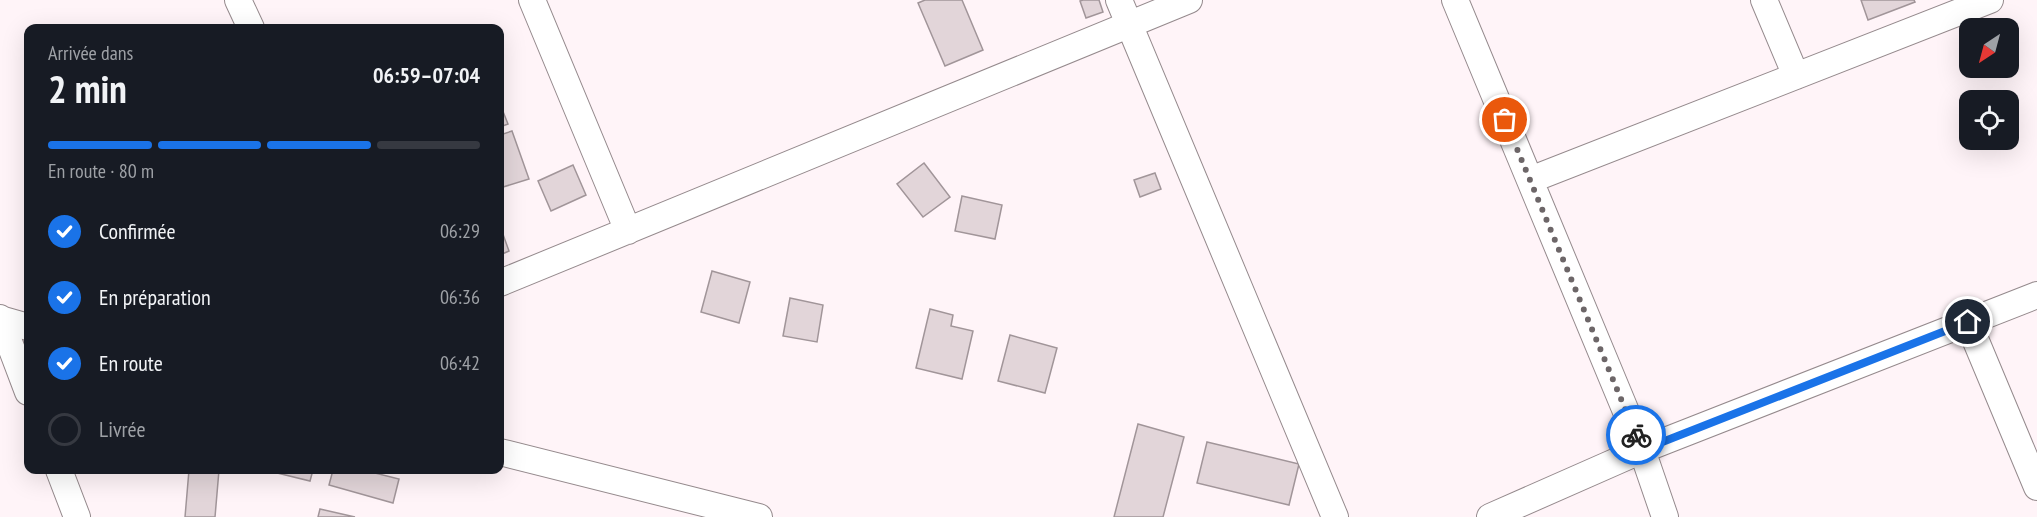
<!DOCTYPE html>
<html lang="fr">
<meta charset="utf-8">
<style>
body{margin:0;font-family:"PT Sans Narrow",sans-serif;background:#242831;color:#f1f3f6;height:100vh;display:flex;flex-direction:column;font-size:22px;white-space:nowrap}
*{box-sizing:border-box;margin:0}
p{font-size:20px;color:#9ea1a6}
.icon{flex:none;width:33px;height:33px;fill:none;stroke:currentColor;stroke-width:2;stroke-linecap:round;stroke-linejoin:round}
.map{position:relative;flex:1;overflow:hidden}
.drawer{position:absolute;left:24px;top:24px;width:480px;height:450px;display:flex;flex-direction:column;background:#171b24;border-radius:12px;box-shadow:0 6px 24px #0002}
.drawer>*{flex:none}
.needle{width:39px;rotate:216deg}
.controls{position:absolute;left:1959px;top:18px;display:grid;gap:12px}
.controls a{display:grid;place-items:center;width:60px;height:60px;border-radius:12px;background:#171b24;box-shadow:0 6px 24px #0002;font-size:30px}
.pin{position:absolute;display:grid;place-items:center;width:51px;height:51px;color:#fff;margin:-26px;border:3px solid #fff;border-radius:50%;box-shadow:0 2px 6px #0007}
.courier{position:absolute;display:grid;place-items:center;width:60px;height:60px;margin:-30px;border:4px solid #1a73e8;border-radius:50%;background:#fff;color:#222;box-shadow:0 2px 8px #0007}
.head em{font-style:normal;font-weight:600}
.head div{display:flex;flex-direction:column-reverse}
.head{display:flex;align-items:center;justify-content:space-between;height:102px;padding:0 24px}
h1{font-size:39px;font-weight:600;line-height:45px}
.bar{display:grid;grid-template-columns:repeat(4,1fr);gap:9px 6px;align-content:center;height:72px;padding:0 24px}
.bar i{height:8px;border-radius:4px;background:#363941}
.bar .active{background:#1a73e8}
.bar p{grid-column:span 4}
ol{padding:0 24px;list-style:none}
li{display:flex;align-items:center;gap:18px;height:66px}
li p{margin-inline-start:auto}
li .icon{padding:6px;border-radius:50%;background:#1a73e8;color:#fff;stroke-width:4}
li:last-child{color:#9ea1a6}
li i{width:33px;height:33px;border:3px solid #363941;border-radius:50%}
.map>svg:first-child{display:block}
.building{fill:#e2d5d9;stroke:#a19599;stroke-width:1.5}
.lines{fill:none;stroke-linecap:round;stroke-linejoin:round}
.minor-casing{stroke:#958a8d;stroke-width:28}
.minor{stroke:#fff;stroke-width:26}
.done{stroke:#6d6668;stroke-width:6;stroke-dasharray:0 10.8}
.route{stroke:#1a73e8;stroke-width:8}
</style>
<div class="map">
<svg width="2037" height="517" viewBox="0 0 2037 517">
<rect width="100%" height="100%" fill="#fff4f8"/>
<!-- building -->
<path class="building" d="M 925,0 L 962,0 L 983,50 L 945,66 L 918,3 Z
M 1083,0 L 1099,0 L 1103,12 L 1086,18 L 1080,1 Z
M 1861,0 L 1914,0 L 1915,2 L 1868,20 Z
M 500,104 L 508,124 L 500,127 Z
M 512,131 L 529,179 L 500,188 L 500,135 Z
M 924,163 L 950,197 L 923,217 L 897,184 Z
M 573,165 L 586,195 L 551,211 L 538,181 Z
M 1155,173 L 1161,189 L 1140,197 L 1134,180 Z
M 962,196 L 1002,205 L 995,239 L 955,231 Z
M 500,226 L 509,251 L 500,255 Z
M 712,271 L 750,282 L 739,323 L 701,312 Z
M 790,298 L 823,305 L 817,342 L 783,336 Z
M 930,309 L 953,315 L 951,326 L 973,331 L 962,379 L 916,368 Z
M 1010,335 L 1057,348 L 1045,393 L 998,381 Z
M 1138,424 L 1184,437 L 1163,517 L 1114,517 Z
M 1207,442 L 1299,464 L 1289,505 L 1197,483 Z
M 189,470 L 219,470 L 215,517 L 185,517 Z
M 265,470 L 313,470 L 310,481 Z
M 333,470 L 363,470 L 399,479 L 393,503 L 329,485 Z
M 320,509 L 355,517 L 318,517 Z"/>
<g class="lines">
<!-- minor casing -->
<g class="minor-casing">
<path id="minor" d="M 238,0 L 251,28
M 532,0 L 628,231
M 1119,0 L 1335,517
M 1455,0 L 1642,450 L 1665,517
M 1764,0 L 1796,76
M 1530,180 L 1990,0
M 500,283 L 1189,0
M 0,318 L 28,392
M 0,319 L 28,327
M 1968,322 L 2037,487
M 500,452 L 759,517
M 59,470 L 77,517
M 1490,517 L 1642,450 L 2037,295"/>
</g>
<!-- minor -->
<use href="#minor" class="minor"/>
</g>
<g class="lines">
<!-- done -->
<path class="done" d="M 1505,120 L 1636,435"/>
<!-- route -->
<path class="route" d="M 1636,435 L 1642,450 L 1968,322"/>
</g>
</svg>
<div class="controls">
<a><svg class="needle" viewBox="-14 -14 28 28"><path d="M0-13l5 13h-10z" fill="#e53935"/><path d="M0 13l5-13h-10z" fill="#9ea1a6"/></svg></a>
<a><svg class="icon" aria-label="locate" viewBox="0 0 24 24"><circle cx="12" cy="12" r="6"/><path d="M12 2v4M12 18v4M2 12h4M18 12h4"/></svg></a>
</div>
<div class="pin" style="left:1505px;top:120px;background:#ea580c"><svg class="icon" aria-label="bag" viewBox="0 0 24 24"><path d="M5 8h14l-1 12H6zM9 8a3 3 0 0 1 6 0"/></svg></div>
<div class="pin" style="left:1968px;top:322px;background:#1f2937"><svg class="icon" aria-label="home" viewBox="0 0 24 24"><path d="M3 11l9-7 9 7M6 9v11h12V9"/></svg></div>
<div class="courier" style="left:1636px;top:435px"><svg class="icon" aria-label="bike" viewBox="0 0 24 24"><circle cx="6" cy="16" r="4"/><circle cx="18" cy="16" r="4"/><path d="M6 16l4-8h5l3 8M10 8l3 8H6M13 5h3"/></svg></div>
<section class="drawer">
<div class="head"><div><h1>2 min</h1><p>Arrivée dans</p></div><em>06:59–07:04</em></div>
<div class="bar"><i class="active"></i><i class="active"></i><i class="active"></i><i></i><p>En route · 80 m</p></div>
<ol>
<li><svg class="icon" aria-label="check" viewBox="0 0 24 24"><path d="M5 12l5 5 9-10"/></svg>Confirmée<p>06:29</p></li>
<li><svg class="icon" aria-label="check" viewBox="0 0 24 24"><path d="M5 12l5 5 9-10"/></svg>En préparation<p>06:36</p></li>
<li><svg class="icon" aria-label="check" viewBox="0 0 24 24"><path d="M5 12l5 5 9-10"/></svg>En route<p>06:42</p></li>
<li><i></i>Livrée</li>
</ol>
</section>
</div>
